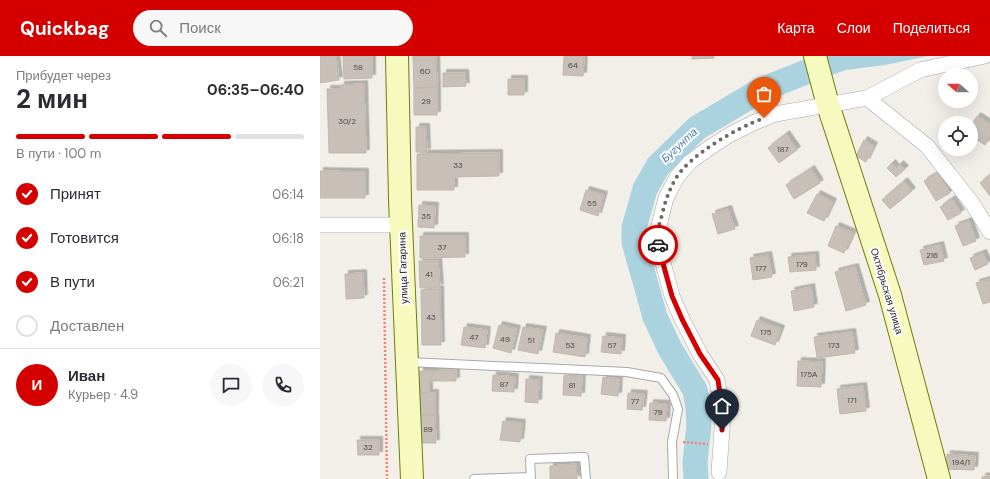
<!DOCTYPE html>
<html lang="ru">
<meta charset="utf-8">
<style>
body{margin:0;font-family:"DM Sans",sans-serif;background:#f7f7f7;color:#2b2b33;height:100vh;display:flex;flex-direction:column;font-size:15px;white-space:nowrap}
*{box-sizing:border-box;margin:0}
p{font-size:13px;color:#7c7c81}
.icon{flex:none;width:22px;height:22px;fill:none;stroke:currentColor;stroke-width:2;stroke-linecap:round;stroke-linejoin:round}
.map{position:relative;flex:1;overflow:hidden}
.panel{display:flex;flex-direction:column;background:#fff;width:320px}
.panel>*{flex:none}
.needle{width:26px;rotate:291deg}
.buttons{position:absolute;left:618px;top:12px;display:grid;gap:8px}
.buttons a{display:grid;place-items:center;width:40px;height:40px;border-radius:50%;background:#fff;box-shadow:0 4px 16px #0002;font-size:20px}
.pin{position:absolute;display:grid;place-items:center;width:34px;height:34px;color:#fff;margin:-41px -17px;border-radius:50% 50% 50% 0;rotate:-45deg;box-shadow:0 0 4px #0007}
.pin .icon{rotate:45deg}
.courier{position:absolute;display:grid;place-items:center;width:40px;height:40px;margin:-20px;border:3px solid #d40000;border-radius:50%;background:#fff;color:#222;box-shadow:0 1px 5px #0007}
.headline em{font-style:normal;font-weight:700}
.headline div{display:flex;flex-direction:column-reverse}
.headline{display:flex;align-items:center;justify-content:space-between;height:68px;padding:0 16px}
h1{font-size:26px;font-weight:700;line-height:30px}
.bar{display:grid;grid-template-columns:repeat(4,1fr);gap:6px 4px;align-content:center;height:48px;padding:0 16px}
.bar i{height:5px;border-radius:3px;background:#e1e1e2}
.bar .on{background:#d40000}
.bar p{grid-column:span 4}
.line{display:flex;align-items:center;gap:10px;padding:0 16px;border-top:1px solid #e1e1e2}
.line div{flex:1}
.round{display:grid;place-items:center;flex:none;width:42px;height:42px;border-radius:21px;background:#f7f7f7}
ol{padding:0 16px;list-style:none}
li{display:flex;align-items:center;gap:12px;height:44px}
li p{margin-inline-start:auto}
li .icon{padding:4px;border-radius:50%;background:#d40000;color:#fff;stroke-width:4}
li:last-child{color:#7c7c81}
li i{width:22px;height:22px;border:2px solid #e1e1e2;border-radius:50%}
header{display:flex;align-items:center;gap:24px;box-sizing:border-box;height:56px;padding:0 20px;background:#d40000;color:#fff}
header strong{font-size:19px}
nav{display:flex;gap:22px;margin-inline-start:auto;font-size:14px}
.search{width:280px;height:36px;background:#f7f7f7;display:flex;align-items:center;gap:10px;box-sizing:border-box;padding:0 14px;border-radius:22px;color:#7c7c81;font-size:15px}
main{display:flex;flex:1;min-height:0}
.map>svg:first-child{display:block}
.water{fill:#aad3df}
.lines{fill:none;stroke-linecap:round;stroke-linejoin:round}
.river{stroke:#aad3df;stroke-width:25}
.building{fill:#c7bfb8;stroke:#c4b6ab;filter:url(#shadow)}
.lane-casing{stroke:#a9a9a9;stroke-width:10}
.street-casing{stroke:#a9a9a9;stroke-width:16}
.secondary-casing{stroke:#707d05;stroke-width:24}
.path{stroke:#fa8072;stroke-width:2.5;stroke-dasharray:2 2;stroke-linecap:butt}
.lane{stroke:#fff;stroke-width:8}
.street{stroke:#fff;stroke-width:15}
.secondary{stroke:#f7fabf;stroke-width:22}
.done{stroke:#6b6a68;stroke-width:4;stroke-dasharray:0 7.2}
.route{stroke:#d40000;stroke-width:5}
.labels{text-anchor:middle;dominant-baseline:central;stroke-width:4;stroke-linejoin:round;paint-order:stroke}
.number-label{font-size:8px;fill:#4b4948}
.street-label{font-size:10px;fill:#222;stroke:#fff}
.water-label{font-size:11px;font-style:italic;fill:#4a7aab;stroke:#fff}
</style>
<header>
<strong>Quickbag</strong>
<div class="search"><svg class="icon" aria-label="search" viewBox="0 0 24 24"><circle cx="10" cy="10" r="6"/><path d="M15 15l6 6"/></svg>Поиск</div>
<nav><a>Карта</a><a>Слои</a><a>Поделиться</a></nav>
</header>
<main>
<section class="panel">
<div class="headline"><div><h1>2 мин</h1><p>Прибудет через</p></div><em>06:35–06:40</em></div>
<div class="bar"><i class="on"></i><i class="on"></i><i class="on"></i><i></i><p>В пути · 100 m</p></div>
<ol>
<li><svg class="icon" aria-label="check" viewBox="0 0 24 24"><path d="M5 12l5 5 9-10"/></svg>Принят<p>06:14</p></li>
<li><svg class="icon" aria-label="check" viewBox="0 0 24 24"><path d="M5 12l5 5 9-10"/></svg>Готовится<p>06:18</p></li>
<li><svg class="icon" aria-label="check" viewBox="0 0 24 24"><path d="M5 12l5 5 9-10"/></svg>В пути<p>06:21</p></li>
<li><i></i>Доставлен</li>
</ol>
<div class="line" style="height:72px"><b class="round" style="background:#d40000;color:#fff">И</b><div><b>Иван</b><p>Курьер · 4.9</p></div><a class="round"><svg class="icon" aria-label="chat" viewBox="0 0 24 24"><path d="M4 5h16v11H9l-5 4z"/></svg></a><a class="round"><svg class="icon" aria-label="phone" viewBox="0 0 24 24"><path d="M5 4h4l2 5-3 2q2 4 5 5l2-3 5 2v4C11 20 4 13 5 4z"/></svg></a></div>
</section>
<div class="map">
<svg width="670" height="423" viewBox="0 0 670 423">
<defs>
<filter id="shadow"><feDropShadow dx="3.5" dy="-3.5" stdDeviation="0" flood-color="#0004"/></filter>
</defs>
<rect width="100%" height="100%" fill="#f2efe9"/>
<!-- water -->
<path class="water" d="M 513,0 L 608,0 L 565,9 L 518,15 Z"/>
<g class="lines">
<!-- river -->
<path class="river" d="M 376,423 L 375,406 L 379,369 L 378,351 L 375,334 L 350,293 L 335,261 L 314,186 L 314,172 L 325,133 L 338,110 L 377,72 L 441,34 L 524,1 L 529,0"/>
</g>
<!-- building -->
<path class="building" d="M 0,0 L 16,0 L 19,24 L 0,27 Z
M 23,0 L 52,0 L 52,22 L 24,23 Z
M 93,0 L 116,0 L 117,31 L 94,32 Z
M 244,0 L 264,0 L 263,20 L 243,19 Z
M 372,0 L 394,0 L 394,2 L 372,3 Z
M 123,17 L 145,17 L 146,30 L 123,31 Z
M 188,23 L 204,23 L 204,39 L 188,39 Z
M 44,28 L 46,97 L 9,97 L 7,33 L 21,33 L 21,29 Z
M 117,31 L 117,59 L 94,59 L 94,32 Z
M 657,60 L 670,68 L 670,81 L 665,89 L 651,80 L 651,70 Z
M 96,71 L 106,71 L 107,96 L 96,96 Z
M 466,78 L 477,94 L 459,107 L 448,92 Z
M 544,84 L 554,90 L 546,106 L 536,100 Z
M 179,97 L 179,120 L 134,121 L 134,134 L 97,134 L 97,98 Z
M 572,107 L 576,112 L 580,108 L 585,113 L 576,121 L 567,112 Z
M 491,113 L 500,127 L 474,143 L 466,129 Z
M 0,115 L 45,116 L 45,142 L 0,142 Z
M 618,117 L 630,137 L 616,145 L 604,125 Z
M 670,119 L 670,140 L 660,127 Z
M 584,125 L 592,135 L 570,153 L 562,144 Z
M 266,134 L 284,139 L 278,160 L 260,154 Z
M 497,138 L 513,146 L 504,165 L 487,157 Z
M 632,143 L 641,157 L 628,164 L 620,151 Z
M 99,149 L 115,150 L 114,172 L 98,171 Z
M 408,153 L 415,173 L 398,178 L 392,158 Z
M 649,165 L 656,185 L 643,190 L 635,170 Z
M 516,170 L 533,177 L 524,197 L 508,190 Z
M 100,180 L 145,180 L 145,201 L 100,202 Z
M 620,189 L 624,205 L 604,209 L 600,194 Z
M 663,197 L 668,208 L 655,214 L 650,202 Z
M 448,199 L 452,221 L 433,224 L 430,202 Z
M 495,199 L 496,214 L 470,216 L 468,201 Z
M 99,205 L 118,205 L 120,231 L 100,232 Z
M 535,211 L 546,249 L 526,255 L 515,216 Z
M 43,217 L 44,242 L 26,243 L 25,218 Z
M 670,223 L 670,246 L 663,248 L 656,227 Z
M 491,231 L 494,251 L 474,255 L 471,235 Z
M 120,233 L 121,289 L 102,289 L 101,234 Z
M 437,264 L 461,273 L 455,289 L 431,280 Z
M 179,269 L 197,273 L 191,297 L 173,292 Z
M 144,271 L 167,274 L 165,292 L 141,289 Z
M 203,271 L 223,274 L 218,298 L 198,294 Z
M 532,276 L 535,297 L 497,302 L 494,281 Z
M 236,277 L 267,282 L 265,301 L 233,296 Z
M 283,280 L 302,282 L 301,298 L 281,296 Z
M 478,305 L 502,306 L 501,331 L 477,330 Z
M 136,314 L 136,325 L 109,325 L 109,337 L 100,337 L 100,315 Z
M 173,319 L 195,321 L 194,336 L 172,335 Z
M 244,319 L 262,320 L 261,340 L 243,339 Z
M 283,321 L 299,323 L 298,340 L 281,338 Z
M 206,323 L 219,324 L 218,347 L 205,346 Z
M 543,330 L 546,355 L 520,358 L 517,333 Z
M 100,337 L 115,337 L 115,359 L 101,359 Z
M 308,337 L 324,338 L 322,354 L 307,353 Z
M 330,347 L 347,348 L 346,365 L 329,364 Z
M 101,359 L 115,359 L 116,387 L 101,387 Z
M 183,365 L 202,367 L 200,386 L 180,384 Z
M 37,384 L 59,384 L 59,399 L 38,399 Z
M 627,398 L 655,400 L 654,414 L 626,413 Z
M 256,408 L 257,423 L 230,423 L 230,410 Z
M 670,420 L 670,423 L 662,423 L 662,421 Z"/>
<g class="lines">
<!-- lane casing -->
<g class="lane-casing">
<path id="lane" d="M 89,306 L 307,316 L 341,322 L 353,339 L 358,353 L 352,386 L 353,423
M 154,423 L 211,421
M 211,423 L 210,403 L 264,401 L 266,423"/>
</g>
<!-- street casing -->
<g class="street-casing">
<path id="street" d="M 547,42 L 607,90 L 652,147 L 670,176
M 0,169 L 81,169
M 399,416 L 403,358 L 397,324 L 380,298 L 362,263 L 352,240 L 336,181 L 346,142 L 357,121 L 370,106 L 389,92 L 411,78 L 433,67 L 455,58 L 547,42 L 600,14 L 665,0"/>
</g>
<!-- secondary casing -->
<g class="secondary-casing">
<path id="secondary" d="M 77,0 L 80,144 L 92,423
M 495,0 L 508,49 L 570,239 L 619,423"/>
</g>
<!-- path -->
<path class="path" d="M 64,222 L 67,423
M 363,386 L 388,388"/>
<!-- lane -->
<use href="#lane" class="lane"/>
<!-- street -->
<use href="#street" class="street"/>
<!-- secondary -->
<use href="#secondary" class="secondary"/>
</g>
<g class="lines">
<!-- done -->
<path class="done" d="M 338,189 C 335,179 339,170 342,159 C 345,146 349,134 356,122 C 371,98 417,72 444,62"/>
<!-- route -->
<path class="route" d="M 338,189 L 352,240 L 362,263 L 380,298 L 398,324 L 403,358 L 402,374"/>
</g>
<g class="labels">
<!-- number labels -->
<g class="number-label">
<text x="253" y="9">64</text>
<text x="38" y="11">58</text>
<text x="105" y="15">60</text>
<text x="106" y="45">29</text>
<text x="27" y="65">30/2</text>
<text x="463" y="93">187</text>
<text x="138" y="109">33</text>
<text x="272" y="147">55</text>
<text x="106" y="160">35</text>
<text x="122" y="191">37</text>
<text x="612" y="199">216</text>
<text x="482" y="208">179</text>
<text x="441" y="212">177</text>
<text x="109" y="218">41</text>
<text x="111" y="261">43</text>
<text x="446" y="276">175</text>
<text x="154" y="281">47</text>
<text x="185" y="283">49</text>
<text x="211" y="284">51</text>
<text x="250" y="289">53</text>
<text x="292" y="289">57</text>
<text x="514" y="289">173</text>
<text x="489" y="318">175А</text>
<text x="184" y="328">87</text>
<text x="252" y="329">81</text>
<text x="532" y="344">171</text>
<text x="315" y="345">77</text>
<text x="338" y="356">79</text>
<text x="108" y="373">89</text>
<text x="48" y="391">32</text>
<text x="641" y="406">194/1</text>
</g>
<!-- street labels -->
<g class="street-label">
<text transform="translate(83 212) rotate(-92)">улица Гагарина</text>
<text transform="translate(567 235) rotate(73)">Октябрьская улица</text>
</g>
<!-- water labels -->
<g class="water-label">
<text transform="translate(359 89) rotate(-43)">Бугунта</text>
</g>
</g>
</svg>
<div class="buttons">
<a><svg class="needle" viewBox="-14 -14 28 28"><path d="M0-13l5 13h-10z" fill="#e53935"/><path d="M0 13l5-13h-10z" fill="#7c7c81"/></svg></a>
<a><svg class="icon" aria-label="locate" viewBox="0 0 24 24"><circle cx="12" cy="12" r="6"/><path d="M12 2v4M12 18v4M2 12h4M18 12h4"/></svg></a>
</div>
<div class="pin" style="left:444px;top:62px;background:#ea580c"><svg class="icon" aria-label="bag" viewBox="0 0 24 24"><path d="M5 8h14l-1 12H6zM9 8a3 3 0 0 1 6 0"/></svg></div>
<div class="pin" style="left:402px;top:374px;background:#1f2937"><svg class="icon" aria-label="home" viewBox="0 0 24 24"><path d="M3 11l9-7 9 7M6 9v11h12V9"/></svg></div>
<div class="courier" style="left:338px;top:189px"><svg class="icon" aria-label="car" viewBox="0 0 24 24"><path d="M5 17H2v-5l4-1 3-4h7l3 4 3 1v5h-3M9 17h6M6 11h13"/><circle cx="7" cy="17" r="2"/><circle cx="17" cy="17" r="2"/></svg></div>
</div>
</main>
